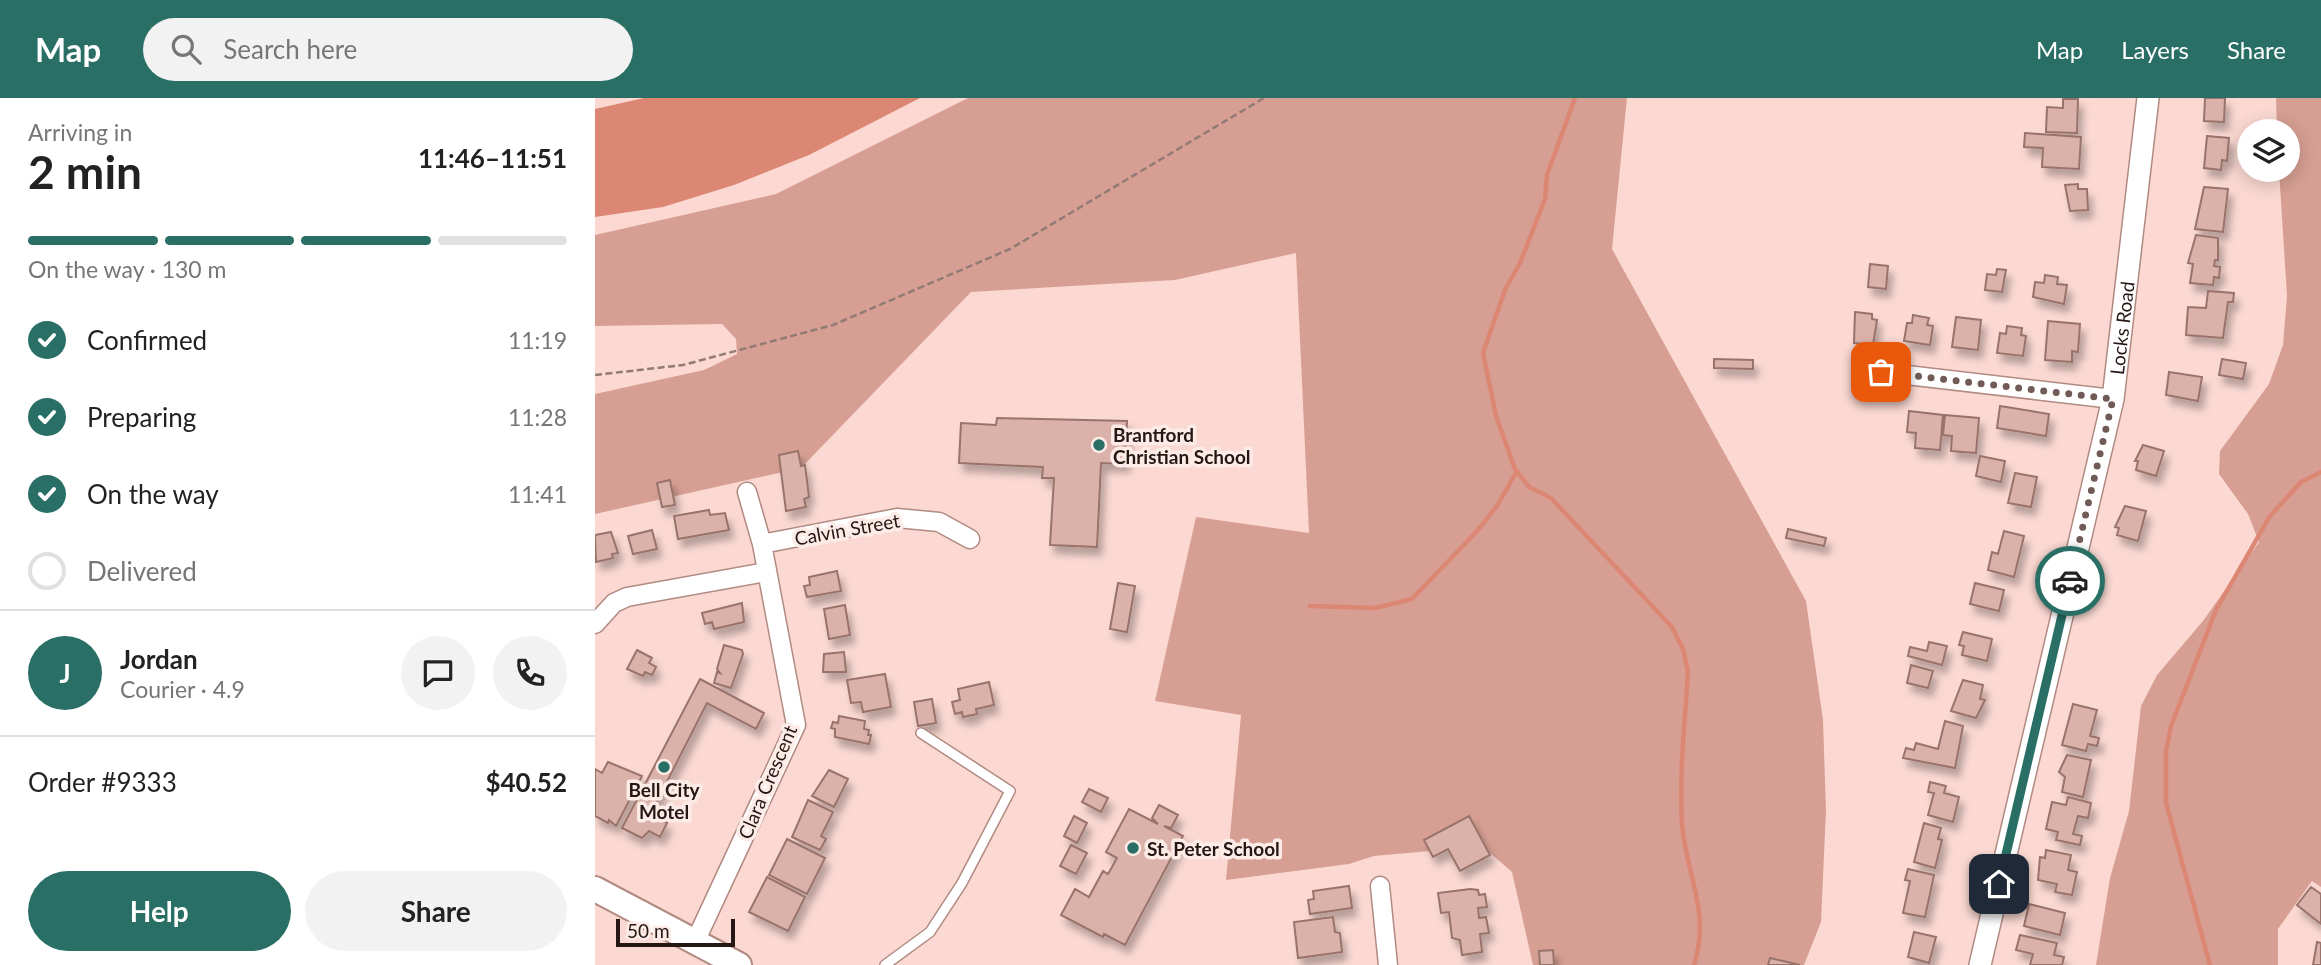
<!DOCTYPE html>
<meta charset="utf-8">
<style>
body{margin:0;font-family:Lato,sans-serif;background:#f2f2f2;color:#222;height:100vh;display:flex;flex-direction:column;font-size:26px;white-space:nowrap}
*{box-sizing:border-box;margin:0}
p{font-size:23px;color:#767676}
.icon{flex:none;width:38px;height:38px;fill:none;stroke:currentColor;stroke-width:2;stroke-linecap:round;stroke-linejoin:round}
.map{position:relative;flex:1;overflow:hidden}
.sheet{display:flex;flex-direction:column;background:#fff;width:595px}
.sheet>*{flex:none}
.tools{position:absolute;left:1642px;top:21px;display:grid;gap:14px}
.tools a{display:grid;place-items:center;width:63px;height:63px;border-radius:50%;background:#fff;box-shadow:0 4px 18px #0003;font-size:35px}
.scale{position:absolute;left:21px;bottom:18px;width:119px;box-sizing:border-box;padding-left:7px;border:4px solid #251714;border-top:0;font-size:19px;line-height:24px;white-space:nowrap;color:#251714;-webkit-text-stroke:5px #fcebe7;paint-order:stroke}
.pin{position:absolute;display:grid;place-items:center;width:60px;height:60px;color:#fff;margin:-30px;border-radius:14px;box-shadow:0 4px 10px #0006}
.courier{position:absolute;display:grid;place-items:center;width:70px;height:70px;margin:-35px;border:5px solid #296f65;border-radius:50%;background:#fff;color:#222;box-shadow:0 2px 9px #0007}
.head em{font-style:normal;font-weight:700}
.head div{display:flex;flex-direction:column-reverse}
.head{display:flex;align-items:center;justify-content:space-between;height:119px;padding:0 28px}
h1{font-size:46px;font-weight:700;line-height:52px}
.bar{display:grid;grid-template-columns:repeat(4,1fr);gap:10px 7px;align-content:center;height:84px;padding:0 28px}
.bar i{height:9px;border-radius:5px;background:#e0e0e0}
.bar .on{background:#296f65}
.bar p{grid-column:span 4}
.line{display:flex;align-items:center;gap:18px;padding:0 28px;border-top:2px solid #e0e0e0}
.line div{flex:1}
.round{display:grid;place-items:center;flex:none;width:74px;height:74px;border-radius:37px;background:#f2f2f2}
ol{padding:0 28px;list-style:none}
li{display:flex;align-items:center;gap:21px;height:77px}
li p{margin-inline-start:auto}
li .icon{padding:7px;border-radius:50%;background:#296f65;color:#fff;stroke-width:4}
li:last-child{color:#767676}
li i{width:38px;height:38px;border:4px solid #e0e0e0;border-radius:50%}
.button{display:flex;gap:14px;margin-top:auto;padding:14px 28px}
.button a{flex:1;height:80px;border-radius:42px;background:#296f65;color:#fff;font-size:28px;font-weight:700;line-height:80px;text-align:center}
.button a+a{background:#f2f2f2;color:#222}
header{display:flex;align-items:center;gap:42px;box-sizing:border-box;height:98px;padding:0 35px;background:#296f65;color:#fff}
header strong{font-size:33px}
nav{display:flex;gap:38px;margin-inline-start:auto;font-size:24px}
.search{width:490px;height:63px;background:#f2f2f2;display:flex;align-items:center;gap:18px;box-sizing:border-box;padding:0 24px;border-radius:38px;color:#767676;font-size:26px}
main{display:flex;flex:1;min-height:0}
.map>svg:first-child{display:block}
.green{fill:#d79f93}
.water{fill:#dc8674}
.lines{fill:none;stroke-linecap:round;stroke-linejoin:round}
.stream{stroke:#dc8674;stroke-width:4.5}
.building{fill:#dbb2aa;stroke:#99736b;stroke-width:2;filter:url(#shadow)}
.service-casing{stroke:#b18a82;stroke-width:12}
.minor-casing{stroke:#b18a82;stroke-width:21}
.tertiary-casing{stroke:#b18a82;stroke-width:24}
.secondary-casing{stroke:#b18a82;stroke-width:28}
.path{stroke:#927a75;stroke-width:2.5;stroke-dasharray:7 3.5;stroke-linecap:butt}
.service{stroke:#fff;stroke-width:9}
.minor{stroke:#fff;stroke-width:18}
.tertiary{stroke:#fff;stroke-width:21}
.secondary{stroke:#fff;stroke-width:24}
.done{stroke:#705b56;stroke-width:7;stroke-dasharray:0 12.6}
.route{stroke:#296f65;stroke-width:9}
.poi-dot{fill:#296f65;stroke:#fcebe7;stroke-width:2.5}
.labels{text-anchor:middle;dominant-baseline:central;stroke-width:7;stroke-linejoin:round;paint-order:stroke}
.street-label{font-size:19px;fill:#251714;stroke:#fcebe7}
.poi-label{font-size:19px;font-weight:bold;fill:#251714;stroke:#fcebe7;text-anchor:start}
</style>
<header>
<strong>Map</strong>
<div class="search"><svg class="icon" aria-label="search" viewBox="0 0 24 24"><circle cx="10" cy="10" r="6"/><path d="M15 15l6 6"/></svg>Search here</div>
<nav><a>Map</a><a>Layers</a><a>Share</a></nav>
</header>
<main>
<section class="sheet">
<div class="head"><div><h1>2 min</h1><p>Arriving in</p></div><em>11:46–11:51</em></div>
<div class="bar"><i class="on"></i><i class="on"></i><i class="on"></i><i></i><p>On the way · 130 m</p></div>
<ol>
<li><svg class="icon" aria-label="check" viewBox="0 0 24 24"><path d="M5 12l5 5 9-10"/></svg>Confirmed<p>11:19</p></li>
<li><svg class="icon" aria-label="check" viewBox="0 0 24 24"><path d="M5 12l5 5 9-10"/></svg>Preparing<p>11:28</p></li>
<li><svg class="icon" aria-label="check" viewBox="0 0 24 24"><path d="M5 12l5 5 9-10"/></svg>On the way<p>11:41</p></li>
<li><i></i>Delivered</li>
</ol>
<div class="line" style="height:126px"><b class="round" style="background:#296f65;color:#fff">J</b><div><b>Jordan</b><p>Courier · 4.9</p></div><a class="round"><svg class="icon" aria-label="chat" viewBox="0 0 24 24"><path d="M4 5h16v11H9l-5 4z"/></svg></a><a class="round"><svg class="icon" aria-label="phone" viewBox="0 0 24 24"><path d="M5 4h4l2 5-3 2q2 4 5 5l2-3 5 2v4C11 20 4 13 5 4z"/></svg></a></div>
<div class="line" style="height:91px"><div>Order #9333</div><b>$40.52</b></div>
<div class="button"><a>Help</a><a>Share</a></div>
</section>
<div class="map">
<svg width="1726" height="867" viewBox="0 0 1726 867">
<defs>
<filter id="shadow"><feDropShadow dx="4.5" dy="8" stdDeviation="3.5" flood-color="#0004"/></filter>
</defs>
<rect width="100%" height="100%" fill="#fbd9d2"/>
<!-- green -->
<path class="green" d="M 373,0 L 1032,0 L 1017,151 L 1211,503 L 1228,622 L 1231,712 L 1226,824 L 1209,867 L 938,867 L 917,774 L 894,754 L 857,751 L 779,758 L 754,766 L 631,782 L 646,617 L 560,603 L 601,419 L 714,435 L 701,155 L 580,182 L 376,194 L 206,370 L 0,416 L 0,296 L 109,272 L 142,256 L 141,241 L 127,226 L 0,228 L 0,137 L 181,96 Z
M 1681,0 L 1726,0 L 1726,789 L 1717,783 L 1683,831 L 1683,867 L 1501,867 L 1515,780 L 1534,713 L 1546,608 L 1562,577 L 1608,523 L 1664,444 L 1653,416 L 1624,376 L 1625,353 L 1674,286 L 1688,247 L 1692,198 L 1684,72 L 1692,72 L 1692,33 L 1682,33 Z"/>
<!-- water -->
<path class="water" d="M 49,0 L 325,0 L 214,57 L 139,87 L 68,109 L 0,119 L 0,11 Z"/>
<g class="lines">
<!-- stream -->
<path class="stream" d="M 980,0 L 952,77 L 950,101 L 925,165 L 910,192 L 888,255 L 901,318 L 920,371 L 934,389 L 956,400 L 1077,529 L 1088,551 L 1093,574 C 1090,624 1084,675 1087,725 C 1091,778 1116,813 1099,867
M 715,508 L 780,510 L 817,501 L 883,432 L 902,408 L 922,373
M 1615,867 L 1571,705 L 1571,653 L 1576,628 L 1621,512 L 1675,418 L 1706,384 L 1726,374"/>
</g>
<!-- building -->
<path class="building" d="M 1610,0 L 1630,0 L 1629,24 L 1609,23 Z
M 1468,1 L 1483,1 L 1482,35 L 1451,34 L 1452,9 L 1468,10 Z
M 1430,35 L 1486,39 L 1484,71 L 1447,69 L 1448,50 L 1429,49 Z
M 1612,38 L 1634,40 L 1632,63 L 1627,62 L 1626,72 L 1609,70 Z
M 1483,86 L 1483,91 L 1492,91 L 1493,112 L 1475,113 L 1470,87 Z
M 1609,89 L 1633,91 L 1628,134 L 1600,131 Z
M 1601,137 L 1623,140 L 1623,162 L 1620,162 L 1619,168 L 1625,169 L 1624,180 L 1619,179 L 1618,187 L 1595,185 L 1598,166 L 1593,165 Z
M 1275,166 L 1293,168 L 1291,191 L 1273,189 Z
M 1402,171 L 1411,172 L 1407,194 L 1390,192 L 1392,176 L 1401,177 Z
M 1450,177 L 1463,179 L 1462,186 L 1472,187 L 1469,206 L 1438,199 L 1440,184 L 1449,185 Z
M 1613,193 L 1639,195 L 1638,204 L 1633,204 L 1628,240 L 1591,237 L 1593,209 L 1611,210 Z
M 1260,214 L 1277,216 L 1277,221 L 1282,222 L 1278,247 L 1259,245 Z
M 1318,217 L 1334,220 L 1332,227 L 1338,228 L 1335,247 L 1309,243 L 1312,225 L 1317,225 Z
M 1361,219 L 1386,222 L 1383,252 L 1357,249 Z
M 1453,223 L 1485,226 L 1483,254 L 1477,253 L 1477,264 L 1450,262 Z
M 1412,228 L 1427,230 L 1426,237 L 1431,238 L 1428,258 L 1402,255 L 1405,235 L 1411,236 Z
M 1119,261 L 1158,262 L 1158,271 L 1119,270 Z
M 1627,261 L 1651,265 L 1648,281 L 1624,277 Z
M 1574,274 L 1607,279 L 1603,303 L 1571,297 Z
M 1405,308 L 1454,316 L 1451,338 L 1402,330 Z
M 1314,313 L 1348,317 L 1345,352 L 1320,350 L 1321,335 L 1312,334 Z
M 1350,317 L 1384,320 L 1381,355 L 1356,353 L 1357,338 L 1348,337 Z
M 402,320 L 532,323 L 530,366 L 506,365 L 502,449 L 455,447 L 459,380 L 447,380 L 448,369 L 364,365 L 366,325 L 401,327 Z
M 1548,347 L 1569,353 L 1561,378 L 1541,372 L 1543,363 L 1540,363 Z
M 203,353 L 206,368 L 210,367 L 214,399 L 209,401 L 211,409 L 191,413 L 184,357 Z
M 1385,358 L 1410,363 L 1406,384 L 1381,378 Z
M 1420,375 L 1442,379 L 1436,409 L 1413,405 Z
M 75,382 L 80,407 L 67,409 L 62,385 Z
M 1530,408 L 1551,413 L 1543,443 L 1522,437 L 1524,430 L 1520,429 Z
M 114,412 L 115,417 L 130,415 L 134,432 L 83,441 L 79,418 Z
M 1193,431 L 1231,440 L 1229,448 L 1191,440 Z
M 57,432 L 62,451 L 38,456 L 33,438 Z
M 1409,433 L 1429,438 L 1419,479 L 1393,472 L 1397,454 L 1403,456 Z
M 16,434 L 23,455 L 17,456 L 18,460 L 1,464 L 0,437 Z
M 242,473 L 246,493 L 212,499 L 209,488 L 215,487 L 214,479 Z
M 523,485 L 540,488 L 532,534 L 515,531 Z
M 1380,485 L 1409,492 L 1404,513 L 1375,506 Z
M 147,505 L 149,524 L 119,531 L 117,524 L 110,526 L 107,515 Z
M 250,507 L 255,537 L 234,541 L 229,511 Z
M 1368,534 L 1397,541 L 1392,563 L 1367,557 L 1369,548 L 1364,547 Z
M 1334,544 L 1352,548 L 1347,567 L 1313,558 L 1315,549 L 1332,553 Z
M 129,547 L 147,552 L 148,556 L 136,590 L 119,585 L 122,574 L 125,575 L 122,571 Z
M 42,552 L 57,560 L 54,565 L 61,569 L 57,577 L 50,574 L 48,578 L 32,571 Z
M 249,554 L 251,574 L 228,574 L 229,556 Z
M 1316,567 L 1338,573 L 1333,590 L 1312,585 Z
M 290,576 L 296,609 L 268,614 L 266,604 L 256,605 L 252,582 Z
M 105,581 L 169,615 L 161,631 L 112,605 L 60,707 L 66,710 L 61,720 L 72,725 L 65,739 L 54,733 L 47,740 L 27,730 Z
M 1368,582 L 1388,587 L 1385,601 L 1390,602 L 1381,620 L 1356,613 Z
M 394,584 L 399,607 L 381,611 L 382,616 L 368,619 L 367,614 L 360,616 L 357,604 L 365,602 L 363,591 Z
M 337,601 L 341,625 L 323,628 L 319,604 Z
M 1478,606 L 1502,612 L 1495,638 L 1504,640 L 1502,648 L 1493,646 L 1491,653 L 1467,647 Z
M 244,618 L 270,623 L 269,631 L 274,632 L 273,637 L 276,637 L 274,646 L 240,639 L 240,631 L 236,630 L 238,624 L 243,625 Z
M 1350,623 L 1368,628 L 1360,670 L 1308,660 L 1311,650 L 1319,652 L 1321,645 L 1343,651 Z
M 1472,657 L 1496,662 L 1488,699 L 1467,694 L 1470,679 L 1464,674 Z
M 13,664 L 47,678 L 21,728 L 14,722 L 13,725 L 0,718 L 0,671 L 7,675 Z
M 234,672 L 253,681 L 239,709 L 217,698 Z
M 1335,684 L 1351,688 L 1349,695 L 1364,699 L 1358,724 L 1333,717 L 1339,695 L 1333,694 Z
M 494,691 L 513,700 L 506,714 L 487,704 Z
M 1473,699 L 1496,705 L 1493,720 L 1483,718 L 1478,736 L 1487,738 L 1485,747 L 1461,742 L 1463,734 L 1451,731 L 1457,704 L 1471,707 Z
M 213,702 L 238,714 L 226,738 L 231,741 L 225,752 L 197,739 Z
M 564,707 L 583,717 L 576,730 L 569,728 L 588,738 L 530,847 L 509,836 L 508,839 L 466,817 L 480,791 L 494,799 L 508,773 L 513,776 L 522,760 L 511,754 L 534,711 L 563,726 L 557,720 Z
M 479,718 L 492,725 L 482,745 L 469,738 Z
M 874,718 L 895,757 L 865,773 L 853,751 L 838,759 L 829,742 Z
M 1329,725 L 1346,730 L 1343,741 L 1347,742 L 1340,770 L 1319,764 Z
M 192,741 L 230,760 L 212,796 L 174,777 Z
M 476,747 L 492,755 L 481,776 L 465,768 Z
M 1451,752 L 1476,757 L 1473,772 L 1482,774 L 1477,797 L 1460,794 L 1462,786 L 1443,782 L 1445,759 L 1450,760 Z
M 1313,771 L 1339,777 L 1330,819 L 1308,815 L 1315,783 L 1310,782 Z
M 172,779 L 210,799 L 193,833 L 154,814 Z
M 754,788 L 757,810 L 715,816 L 713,802 L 719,801 L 718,793 Z
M 1716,789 L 1726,796 L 1726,826 L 1702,807 Z
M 875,791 L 883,792 L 884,797 L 890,796 L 892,809 L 883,810 L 884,820 L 891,819 L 894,835 L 885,836 L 887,854 L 867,857 L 865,842 L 857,840 L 854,814 L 846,815 L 843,795 Z
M 1434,806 L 1470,815 L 1465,837 L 1429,828 Z
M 738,819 L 740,834 L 745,835 L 747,854 L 703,860 L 699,824 Z
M 1319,834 L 1341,839 L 1334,865 L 1313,859 Z
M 1425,837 L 1462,845 L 1459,857 L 1469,859 L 1467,867 L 1435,867 L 1438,856 L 1421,852 Z
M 1722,844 L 1726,845 L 1726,867 L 1718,867 Z
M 958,852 L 959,867 L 945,867 L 944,853 Z
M 1175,860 L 1205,867 L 1173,867 Z"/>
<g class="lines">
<!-- service casing -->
<g class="service-casing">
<path id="service" d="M 290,867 L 335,834 L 367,785 L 415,693 L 326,635"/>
</g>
<!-- minor casing -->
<g class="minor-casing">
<path id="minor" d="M 1286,274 L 1518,301
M 167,446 L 302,420 L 344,424 L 375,441
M 0,526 L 19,505 L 32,499 L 171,474
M 785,788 L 793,867
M 100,844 L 201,627 L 167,446 L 152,394"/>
</g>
<!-- tertiary casing -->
<g class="tertiary-casing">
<g id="tertiary">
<path id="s1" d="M 1385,867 L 1518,301 L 1553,0"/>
</g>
</g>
<!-- secondary casing -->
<g class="secondary-casing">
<path id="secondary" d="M 0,791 L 144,867"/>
</g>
<!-- path -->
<path class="path" d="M 0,277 L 88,267 L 238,227 L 415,151 L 669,0"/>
<!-- service -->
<use href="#service" class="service"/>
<!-- minor -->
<use href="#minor" class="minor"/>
<!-- tertiary -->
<use href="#tertiary" class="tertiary"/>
<!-- secondary -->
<use href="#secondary" class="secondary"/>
</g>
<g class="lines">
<!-- done -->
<path class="done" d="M 1286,274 L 1518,301 L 1475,483"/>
<!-- route -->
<path class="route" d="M 1404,786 L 1475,483"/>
</g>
<!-- markers -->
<g class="poi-dot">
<circle cx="504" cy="347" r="7"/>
<circle cx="69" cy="669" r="7"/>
<circle cx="538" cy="750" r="7"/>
</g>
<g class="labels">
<!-- street labels -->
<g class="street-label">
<text stroke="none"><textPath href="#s1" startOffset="653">Locks Road</textPath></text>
<text transform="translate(252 431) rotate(-10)">Calvin Street</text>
<text transform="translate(172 684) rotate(-67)">Clara Crescent</text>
</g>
<!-- poi labels -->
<g class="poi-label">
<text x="518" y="336">Brantford<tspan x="518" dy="22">Christian School</tspan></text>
<text x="69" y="691" text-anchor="middle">Bell City<tspan x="69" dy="22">Motel</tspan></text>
<text x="552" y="750">St. Peter School</text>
</g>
</g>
</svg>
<div class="tools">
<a><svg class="icon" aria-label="layers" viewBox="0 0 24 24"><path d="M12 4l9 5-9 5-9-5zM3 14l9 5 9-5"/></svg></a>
</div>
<div class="scale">50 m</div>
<div class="pin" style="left:1286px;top:274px;background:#ea580c"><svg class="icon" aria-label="bag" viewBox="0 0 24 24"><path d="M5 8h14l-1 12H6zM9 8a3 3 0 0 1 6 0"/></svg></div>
<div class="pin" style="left:1404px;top:786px;background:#1f2937"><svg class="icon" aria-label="home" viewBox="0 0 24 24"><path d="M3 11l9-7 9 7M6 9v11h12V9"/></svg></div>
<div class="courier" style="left:1475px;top:483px"><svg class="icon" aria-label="car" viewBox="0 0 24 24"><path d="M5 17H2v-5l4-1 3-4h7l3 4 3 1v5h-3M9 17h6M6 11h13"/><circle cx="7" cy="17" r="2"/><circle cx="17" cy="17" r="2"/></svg></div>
</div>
</main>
